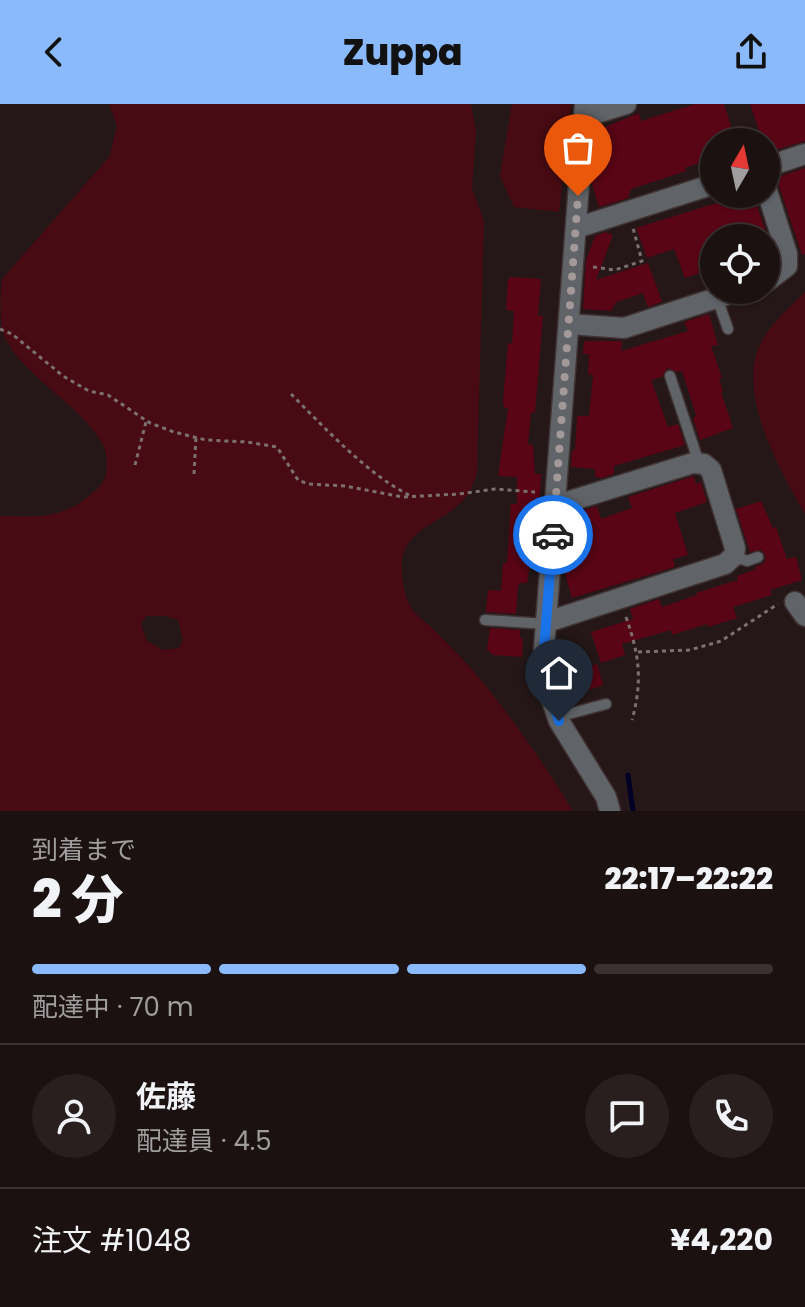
<!DOCTYPE html>
<html lang="ja">
<meta charset="utf-8">
<style>
body{margin:0;font-family:Poppins,"Noto Sans JP",sans-serif;background:#291f1f;color:#f1f3f6;height:100vh;display:flex;flex-direction:column;font-size:30px;white-space:nowrap}
*{box-sizing:border-box;margin:0}
p{font-size:26px;color:#a09d9f}
.icon{flex:none;width:44px;height:44px;fill:none;stroke:currentColor;stroke-width:2;stroke-linecap:round;stroke-linejoin:round}
.map{position:relative;height:707px;overflow:hidden}
.drawer{display:flex;flex-direction:column;background:#1c1111;flex:1}
.drawer>*{flex:none}
.needle{width:52px;rotate:9deg}
.tools{position:absolute;left:700px;top:24px;display:grid;gap:16px}
.tools a{display:grid;place-items:center;width:80px;height:80px;border-radius:50%;background:#1c1111;box-shadow:0 2px 6px #0004,0 0 0 2px #3a3131;font-size:40px}
.pin{position:absolute;display:grid;place-items:center;width:68px;height:68px;color:#fff;margin:-82px -34px;border-radius:50% 50% 50% 0;rotate:-45deg;box-shadow:0 0 8px #0007}
.pin .icon{rotate:45deg}
.courier{position:absolute;display:grid;place-items:center;width:80px;height:80px;margin:-40px;border:6px solid #1a73e8;border-radius:50%;background:#fff;color:#222;box-shadow:0 2px 10px #0007}
.head em{font-style:normal;font-weight:800}
.head div{display:flex;flex-direction:column-reverse}
.head{display:flex;align-items:center;justify-content:space-between;height:136px;padding:0 32px}
h1{font-size:52px;font-weight:800;line-height:60px}
.bar{display:grid;grid-template-columns:repeat(4,1fr);gap:12px 8px;align-content:center;height:96px;padding:0 32px}
.bar i{height:10px;border-radius:6px;background:#3a3131}
.bar .selected{background:#8abafc}
.bar p{grid-column:span 4}
.line{display:flex;align-items:center;gap:20px;padding:0 32px;border-top:2px solid #3a3131}
.line div{flex:1}
.round{display:grid;place-items:center;flex:none;width:84px;height:84px;border-radius:42px;background:#291f1f}
header{display:flex;justify-content:space-between;align-items:center;height:104px;padding:0 32px;background:#8abafc;color:#111;font-size:36px;font-weight:800}
.map>svg:first-child{display:block}
.green{fill:#480b13;fill-rule:evenodd}
.lines{fill:none;stroke-linecap:round;stroke-linejoin:round}
.stream{stroke:#000026;stroke-width:5}
.building{fill:#5a0515}
.lane-casing{stroke:#403333;stroke-width:13}
.street-casing{stroke:#403333;stroke-width:23}
.path{stroke:#7c7070;stroke-width:3;stroke-dasharray:4 4;stroke-linecap:butt}
.lane{stroke:#606469;stroke-width:10}
.street{stroke:#606469;stroke-width:20}
.done{stroke:#a49999;stroke-width:8;stroke-dasharray:0 14.4}
.route{stroke:#1a73e8;stroke-width:10}
</style>
<header><svg class="icon" aria-label="back" viewBox="0 0 24 24"><path d="M15 5l-7 7 7 7"/></svg>Zuppa<svg class="icon" aria-label="share" viewBox="0 0 24 24"><path d="M12 15V3M7 8l5-5 5 5M5 13v7h14v-7"/></svg></header>
<div class="map">
<svg width="805" height="707" viewBox="0 0 805 707">
<rect width="100%" height="100%" fill="#251717"/>
<!-- green -->
<path class="green" d="M 109,0 L 471,0 L 476,28 L 472,85 L 484,117 L 477,366 C 469,418 413,413 403,451 C 399,465 404,493 412,505 C 416,511 424,517 430,522 C 443,535 456,548 469,562 C 508,607 541,655 573,707 L 0,707 L 0,412 C 41,413 66,415 97,385 C 111,373 109,349 99,334 C 73,295 23,273 3,230 C 0,215 0,190 2,175 L 110,52 L 117,21 ZM 146,512 L 166,512 L 178,516 L 183,536 L 179,544 L 163,546 L 147,537 L 141,520 Z
M 512,0 L 571,0 L 559,108 L 514,103 L 500,72 Z
M 805,188 L 805,410 C 780,366 733,285 763,235 C 773,217 791,203 805,188 Z"/>
<g class="lines">
<!-- stream -->
<path class="stream" d="M 628,671 L 633,707"/>
</g>
<!-- building -->
<path class="building" d="M 695,0 L 724,0 L 736,38 L 714,38 L 714,54 L 685,64 L 686,67 L 631,85 L 628,94 L 599,103 L 592,80 L 593,68 L 605,65 L 597,38 L 606,36 L 603,26 L 605,23 L 639,9 L 641,17 Z
M 750,0 L 805,0 L 805,37 L 772,47 L 768,38 L 763,38 Z
M 805,64 L 805,150 L 802,151 L 778,79 L 780,78 L 778,73 Z
M 746,90 L 753,90 L 768,134 L 714,134 L 714,181 L 705,184 L 700,169 L 685,174 L 674,145 L 647,154 L 636,124 Z
M 605,128 L 613,131 L 596,176 L 648,159 L 662,198 L 648,203 L 643,189 L 616,198 L 611,207 L 583,205 L 586,156 L 595,132 Z
M 511,173 L 541,175 L 538,212 L 543,212 L 535,309 L 531,308 L 528,340 L 533,341 L 535,370 L 541,370 L 537,452 L 531,452 L 527,479 L 520,479 L 518,483 L 516,510 L 486,508 L 488,486 L 501,487 L 503,459 L 507,459 L 511,400 L 517,400 L 517,373 L 498,372 L 508,304 L 504,304 L 503,297 L 508,239 L 512,240 L 514,207 L 506,206 L 508,175 Z
M 709,210 L 718,241 L 711,242 L 722,274 L 719,274 L 723,288 L 721,288 L 733,324 L 700,336 L 693,315 L 696,311 L 682,267 L 677,268 L 668,264 L 662,273 L 651,276 L 668,323 L 678,320 L 685,341 L 614,362 L 614,370 L 602,374 L 595,373 L 595,365 L 571,363 L 572,346 L 575,346 L 577,312 L 589,312 L 593,271 L 588,270 L 589,250 L 583,250 L 584,237 L 622,237 L 621,247 L 688,227 L 684,218 Z
M 694,372 L 696,380 L 701,378 L 707,398 L 675,409 L 688,451 L 673,455 L 675,463 L 572,494 L 563,463 L 582,456 L 581,451 L 583,451 L 573,421 L 578,419 L 575,409 L 597,402 L 601,415 L 632,404 L 628,393 Z
M 761,397 L 773,424 L 776,423 L 787,455 L 796,453 L 802,476 L 770,486 L 772,491 L 733,503 L 737,514 L 708,523 L 707,520 L 672,531 L 671,526 L 622,540 L 625,551 L 601,559 L 591,528 L 633,515 L 630,505 L 659,495 L 662,503 L 697,491 L 696,489 L 738,476 L 737,472 L 756,465 L 755,463 L 764,459 L 766,454 L 762,446 L 750,448 L 736,405 Z
M 490,524 L 520,526 L 520,534 L 523,534 L 522,553 L 493,551 L 487,545 Z
M 597,560 L 603,581 L 574,591 L 573,587 L 565,590 L 560,572 Z"/>
<g class="lines">
<!-- lane casing -->
<g class="lane-casing">
<path id="lane" d="M 717,194 L 728,225
M 670,272 L 699,359
M 734,452 L 747,457 L 758,453
M 485,516 L 547,520
M 557,613 L 606,600"/>
</g>
<!-- street casing -->
<g class="street-casing">
<path id="street" d="M 585,0 L 544,545 L 549,588 L 559,617 L 606,693 L 610,707
M 584,13 L 626,0
M 766,63 L 805,50
M 766,84 L 787,150 L 787,162 L 766,178
M 576,124 L 714,80
M 569,220 L 624,224 L 741,186
M 795,498 L 805,512
M 547,518 L 725,460 L 734,452 L 735,444 L 711,366 L 704,360 L 693,359 L 554,402"/>
</g>
<!-- path -->
<path class="path" d="M 593,163 L 615,166 L 642,157 L 633,124
M 0,225 L 12,230 L 63,272 L 89,287 L 108,291 L 150,319 L 174,328 L 206,336 L 247,338 L 277,343 L 298,376 L 308,380 L 345,382 L 403,393 L 459,390 L 495,385 L 535,388
M 291,290 C 325,324 367,370 409,391
M 135,361 L 146,318
M 194,370 L 196,333
M 626,513 C 639,550 643,576 632,616
M 638,548 L 690,546 L 721,537 L 778,500"/>
<!-- lane -->
<use href="#lane" class="lane"/>
<!-- street -->
<use href="#street" class="street"/>
</g>
<g class="lines">
<!-- done -->
<path class="done" d="M 553,431 L 578,92"/>
<!-- route -->
<path class="route" d="M 553,431 L 544,545 L 549,588 L 559,617"/>
</g>
</svg>
<div class="tools">
<a><svg class="needle" viewBox="-14 -14 28 28"><path d="M0-13l5 13h-10z" fill="#e53935"/><path d="M0 13l5-13h-10z" fill="#a09d9f"/></svg></a>
<a><svg class="icon" aria-label="locate" viewBox="0 0 24 24"><circle cx="12" cy="12" r="6"/><path d="M12 2v4M12 18v4M2 12h4M18 12h4"/></svg></a>
</div>
<div class="pin" style="left:578px;top:92px;background:#ea580c"><svg class="icon" aria-label="bag" viewBox="0 0 24 24"><path d="M5 8h14l-1 12H6zM9 8a3 3 0 0 1 6 0"/></svg></div>
<div class="pin" style="left:559px;top:617px;background:#1f2937"><svg class="icon" aria-label="home" viewBox="0 0 24 24"><path d="M3 11l9-7 9 7M6 9v11h12V9"/></svg></div>
<div class="courier" style="left:553px;top:431px"><svg class="icon" aria-label="car" viewBox="0 0 24 24"><path d="M5 17H2v-5l4-1 3-4h7l3 4 3 1v5h-3M9 17h6M6 11h13"/><circle cx="7" cy="17" r="2"/><circle cx="17" cy="17" r="2"/></svg></div>
</div>
<section class="drawer">
<div class="head"><div><h1>2 分</h1><p>到着まで</p></div><em>22:17–22:22</em></div>
<div class="bar"><i class="selected"></i><i class="selected"></i><i class="selected"></i><i></i><p>配達中 · 70 m</p></div>
<div class="line" style="height:144px"><a class="round"><svg class="icon" aria-label="person" viewBox="0 0 24 24"><circle cx="12" cy="8" r="4"/><path d="M4 21q1-7 8-7t8 7"/></svg></a><div><b>佐藤</b><p>配達員 · 4.5</p></div><a class="round"><svg class="icon" aria-label="chat" viewBox="0 0 24 24"><path d="M4 5h16v11H9l-5 4z"/></svg></a><a class="round"><svg class="icon" aria-label="phone" viewBox="0 0 24 24"><path d="M5 4h4l2 5-3 2q2 4 5 5l2-3 5 2v4C11 20 4 13 5 4z"/></svg></a></div>
<div class="line" style="height:104px"><div>注文 #1048</div><b>¥4,220</b></div>
</section>
